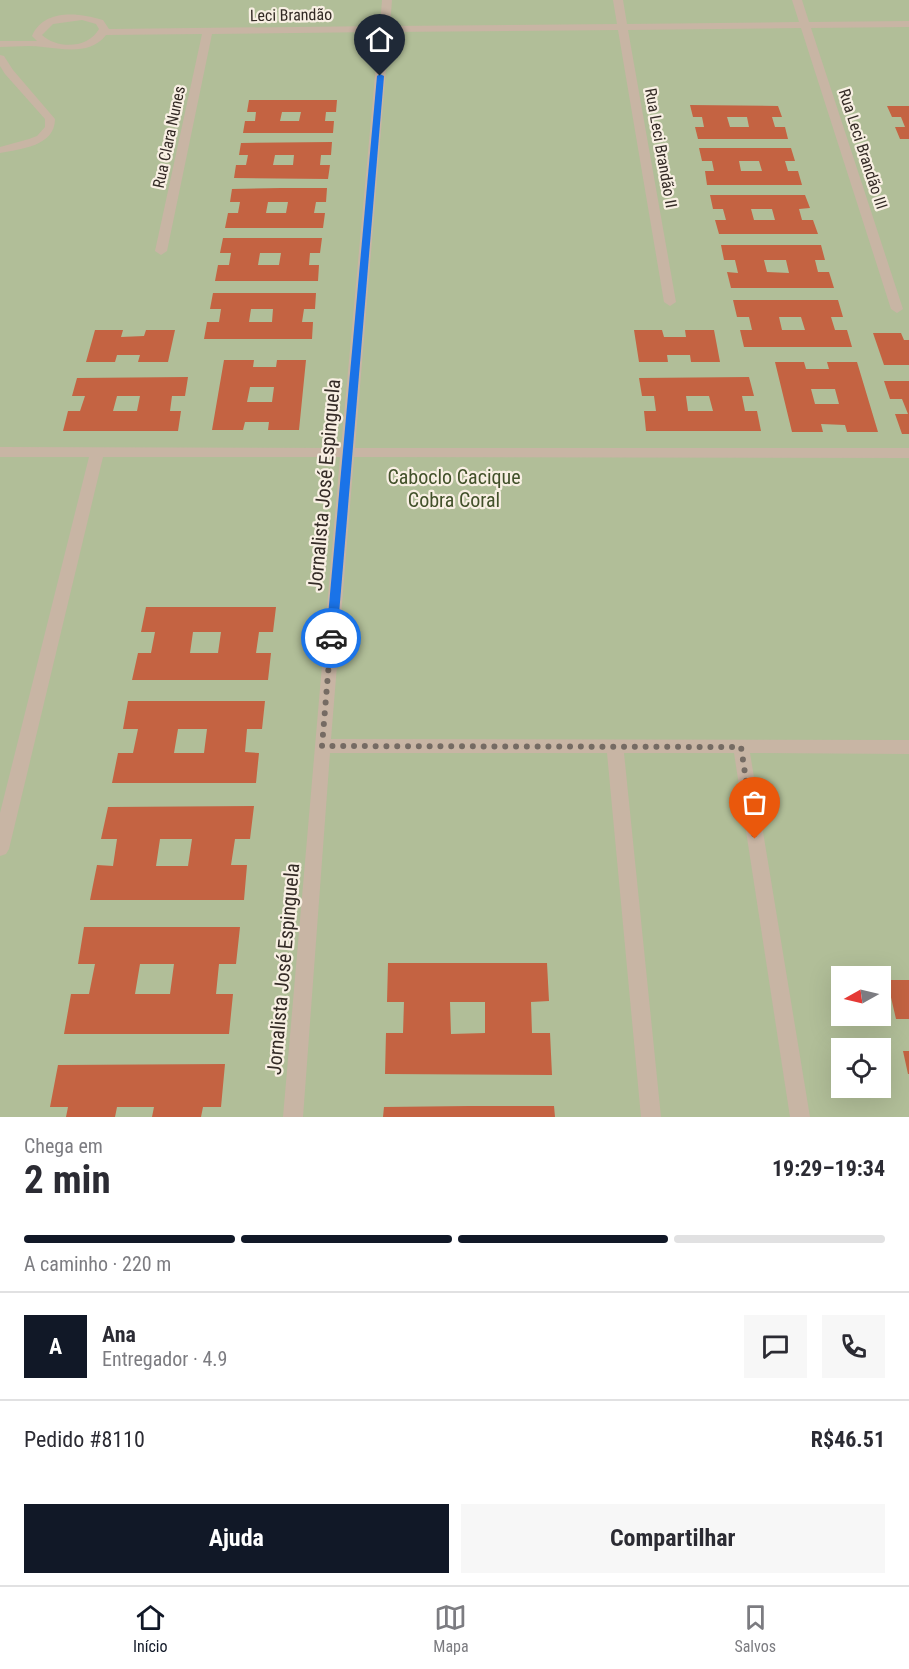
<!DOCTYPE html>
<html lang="pt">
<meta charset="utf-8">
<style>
body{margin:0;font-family:"Roboto Condensed",sans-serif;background:#f7f7f7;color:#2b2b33;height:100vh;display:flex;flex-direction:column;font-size:22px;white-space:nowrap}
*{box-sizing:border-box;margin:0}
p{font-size:20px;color:#7c7c81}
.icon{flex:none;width:33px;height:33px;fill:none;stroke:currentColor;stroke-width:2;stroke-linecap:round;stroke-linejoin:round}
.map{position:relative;height:1117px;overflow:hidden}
.details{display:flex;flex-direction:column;background:#fff;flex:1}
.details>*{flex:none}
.needle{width:39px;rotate:262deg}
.fabs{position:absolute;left:831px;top:966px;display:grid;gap:12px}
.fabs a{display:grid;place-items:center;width:60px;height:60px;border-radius:0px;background:#fff;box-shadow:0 6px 24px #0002;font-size:30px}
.pin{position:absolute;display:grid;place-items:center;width:51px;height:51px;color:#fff;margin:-62px -26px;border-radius:50% 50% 50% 0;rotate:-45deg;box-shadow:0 0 6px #0007}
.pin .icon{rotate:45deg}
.courier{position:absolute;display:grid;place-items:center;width:60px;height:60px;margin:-30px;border:4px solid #1a73e8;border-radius:50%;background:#fff;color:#222;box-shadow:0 2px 8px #0007}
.headline em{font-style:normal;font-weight:700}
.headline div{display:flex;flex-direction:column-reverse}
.headline{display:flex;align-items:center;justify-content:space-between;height:102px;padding:0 24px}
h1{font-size:39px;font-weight:700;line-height:45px}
.bar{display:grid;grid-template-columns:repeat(4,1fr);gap:9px 6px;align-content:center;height:72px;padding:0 24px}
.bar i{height:8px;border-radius:4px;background:#e1e1e2}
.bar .on{background:#111827}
.bar p{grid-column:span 4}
.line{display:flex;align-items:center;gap:15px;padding:0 24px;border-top:2px solid #e1e1e2}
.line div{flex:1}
.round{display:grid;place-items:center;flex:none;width:63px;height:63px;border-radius:0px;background:#f7f7f7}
.primary-button{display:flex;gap:12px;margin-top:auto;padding:12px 24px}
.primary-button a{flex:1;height:69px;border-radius:0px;background:#111827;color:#fff;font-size:24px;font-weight:700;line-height:69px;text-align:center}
.primary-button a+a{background:#f7f7f7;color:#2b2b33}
.dock{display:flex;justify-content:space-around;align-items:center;height:84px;border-top:2px solid #e1e1e2;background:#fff;font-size:16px;color:#7c7c81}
.dock a{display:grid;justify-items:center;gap:3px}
.dock .on{color:#111827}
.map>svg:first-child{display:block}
.green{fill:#b1be98;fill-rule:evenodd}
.building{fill:#c46342;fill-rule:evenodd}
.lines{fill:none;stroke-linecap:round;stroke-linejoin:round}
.minor{fill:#c8b5a4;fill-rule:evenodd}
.route{fill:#1a73e8}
.done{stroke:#756b63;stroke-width:6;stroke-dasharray:0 10.8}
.labels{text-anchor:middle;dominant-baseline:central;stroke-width:4.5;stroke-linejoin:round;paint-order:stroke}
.far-street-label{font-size:16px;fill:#332a25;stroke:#f8efe3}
.park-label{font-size:20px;fill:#42512a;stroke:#f8efe3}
.street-label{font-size:20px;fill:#332a25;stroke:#f8efe3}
</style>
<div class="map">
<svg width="909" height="1117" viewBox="0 0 909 1117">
<rect width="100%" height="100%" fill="#f0e5d7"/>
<!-- green -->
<path class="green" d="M 0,0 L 909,0 L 909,1117 L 0,1117 ZM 842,976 L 880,976 L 880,1016 L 842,1016 ZM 842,1048 L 880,1048 L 880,1088 L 842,1088 Z"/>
<!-- building -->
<path class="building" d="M 249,100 L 337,100 L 336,112 L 326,112 L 325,121 L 334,121 L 333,133 L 243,133 L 245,121 L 255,121 L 256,112 L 247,112 ZM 282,112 L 301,112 L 299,121 L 280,121 Z
M 690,105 L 778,106 L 782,117 L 772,117 L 775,127 L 785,127 L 788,139 L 698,139 L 695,127 L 704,127 L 702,117 L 693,117 ZM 727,117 L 747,117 L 749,127 L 730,127 Z
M 887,106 L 909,106 L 909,139 L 900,139 L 895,127 L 905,127 L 901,117 L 892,117 Z
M 332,142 L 331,155 L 321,155 L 320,165 L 330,165 L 328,179 L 234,178 L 236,165 L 246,165 L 248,155 L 239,155 L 241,143 ZM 275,155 L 294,155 L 293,165 L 273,165 Z
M 699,148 L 791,148 L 795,161 L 785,161 L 788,171 L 798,171 L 802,185 L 707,185 L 705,171 L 714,171 L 712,161 L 702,161 ZM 739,161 L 759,161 L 762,171 L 741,171 Z
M 281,188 L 327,188 L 326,202 L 316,202 L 314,213 L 325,213 L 323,228 L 225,228 L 228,213 L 238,213 L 240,202 L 230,202 L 232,189 ZM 268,202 L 288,202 L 286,213 L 266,213 Z
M 710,195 L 805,195 L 810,208 L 799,209 L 802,220 L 813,220 L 818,234 L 719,234 L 715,220 L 726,220 L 723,209 L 713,209 ZM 751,209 L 772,209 L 775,220 L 754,220 Z
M 223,238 L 322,238 L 320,253 L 310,253 L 309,265 L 319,265 L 318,281 L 215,281 L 218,265 L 229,265 L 231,253 L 220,253 ZM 260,253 L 281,253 L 279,265 L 258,265 Z
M 721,245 L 821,245 L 825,260 L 815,260 L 818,272 L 829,272 L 834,288 L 731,288 L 727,272 L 738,273 L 735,260 L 724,260 ZM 764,260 L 786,260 L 789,273 L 767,272 Z
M 213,293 L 316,293 L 315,309 L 304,309 L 302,322 L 313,322 L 312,339 L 204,339 L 207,322 L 219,322 L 221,309 L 210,309 ZM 251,309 L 273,309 L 272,322 L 249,322 Z
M 733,300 L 838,300 L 843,317 L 831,317 L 835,330 L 847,330 L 852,347 L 744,347 L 740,330 L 752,330 L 749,317 L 737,317 ZM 779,317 L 801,317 L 805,330 L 782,330 Z
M 95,330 L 123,330 L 121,337 L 144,336 L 146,330 L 175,330 L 168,362 L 138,362 L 140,355 L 117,355 L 115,362 L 86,362 Z
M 634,330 L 662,330 L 664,337 L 686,337 L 685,330 L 714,330 L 720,362 L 691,362 L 690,355 L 667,355 L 668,362 L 639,362 Z
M 873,333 L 901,333 L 904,340 L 909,340 L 909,365 L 884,365 Z
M 224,360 L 254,360 L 253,367 L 276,367 L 277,360 L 306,360 L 299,430 L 268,430 L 269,422 L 245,422 L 243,430 L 212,430 ZM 250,387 L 274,387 L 272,402 L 247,402 Z
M 775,362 L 804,362 L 806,369 L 829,369 L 827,362 L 857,362 L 878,432 L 847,432 L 845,425 L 821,424 L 823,432 L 792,432 ZM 811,389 L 835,389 L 839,404 L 815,404 Z
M 188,377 L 185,396 L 172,396 L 170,411 L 181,411 L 178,431 L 63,431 L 68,411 L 80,411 L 85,396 L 72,396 L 77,378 ZM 117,396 L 140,396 L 137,411 L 113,411 Z
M 749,377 L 754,396 L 742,396 L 745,411 L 757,411 L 761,431 L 646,431 L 644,411 L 656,411 L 654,396 L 642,396 L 639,378 ZM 686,396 L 709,396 L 713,411 L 688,411 Z
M 884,381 L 909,381 L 909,434 L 902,434 L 895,414 L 908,414 L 902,399 L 890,399 Z
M 146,607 L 276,607 L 273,632 L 259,632 L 256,653 L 271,653 L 268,680 L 132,680 L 138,653 L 151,653 L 155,632 L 141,632 ZM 193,632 L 221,632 L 218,653 L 190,653 Z
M 128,701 L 265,701 L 262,729 L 247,729 L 245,752 L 259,753 L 256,783 L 112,783 L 118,753 L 133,753 L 138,729 L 123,729 ZM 178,729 L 207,729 L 204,753 L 174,753 Z
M 254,806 L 250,839 L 235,839 L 231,865 L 247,865 L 244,900 L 90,900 L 97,865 L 113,866 L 117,839 L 101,839 L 108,807 ZM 160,839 L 192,839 L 188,866 L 156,866 Z
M 84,927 L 240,927 L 236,964 L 219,964 L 216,994 L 233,994 L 229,1034 L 64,1034 L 71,994 L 89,994 L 95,964 L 78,964 ZM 140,964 L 174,964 L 170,994 L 135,994 Z
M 388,963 L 547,963 L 549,1001 L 531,1002 L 532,1033 L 550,1033 L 552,1075 L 385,1074 L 386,1033 L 403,1033 L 404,1002 L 387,1002 ZM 450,1002 L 485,1002 L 485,1033 L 451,1034 Z
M 887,980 L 909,980 L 909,1019 L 896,1019 Z
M 903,1051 L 909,1051 L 909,1074 L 908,1074 Z
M 225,1064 L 221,1107 L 203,1107 L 201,1117 L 152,1117 L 154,1107 L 117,1107 L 115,1117 L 66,1117 L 68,1107 L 50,1107 L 58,1065 Z
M 469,1106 L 554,1106 L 555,1117 L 383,1117 L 384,1107 Z"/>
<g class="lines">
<!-- minor -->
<path class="minor" d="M 382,0 L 392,0 L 390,26 L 617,24 L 613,0 L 623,0 L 627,24 L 799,22 L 792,0 L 802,0 L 809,22 L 909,21 L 909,27 L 811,28 L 903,309 L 897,313 L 891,309 L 801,28 L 628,30 L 676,302 L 670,306 L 664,302 L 618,30 L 389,32 L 355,448 L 909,448 L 909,458 L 354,457 L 331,739 L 909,740 L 909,754 L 750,753 L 810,1117 L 790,1117 L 734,753 L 624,753 L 661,1117 L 641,1117 L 607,753 L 330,753 L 303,1117 L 283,1117 L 340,457 L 103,457 L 9,849 L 6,854 L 0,856 L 0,813 L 89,457 L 0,457 L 0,447 L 341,448 L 379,32 L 212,34 L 167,251 L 161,255 L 155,251 L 202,34 L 106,35 C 91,55 64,49 43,47 C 29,45 14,47 0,47 L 0,41 L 37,41 L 32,36 C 44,8 80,13 103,20 L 109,29 L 380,26 ZM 82,20 L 96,24 L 99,29 C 88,49 57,49 42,35 L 53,24 Z
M 0,55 L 4,56 L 13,70 L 55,119 C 55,146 21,149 0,153 L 0,147 L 29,139 L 37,136 L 45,127 L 45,119 L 5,74 L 0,66 Z"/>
</g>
<!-- route -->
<path class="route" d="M 380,74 L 384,76 L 337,638 L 331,641 L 326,638 L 377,76 Z"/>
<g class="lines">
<!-- done -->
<path class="done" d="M 331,638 L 322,746 L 741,747 L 755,839"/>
</g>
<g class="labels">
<!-- far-street labels -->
<g class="far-street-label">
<text transform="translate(291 15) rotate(-1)">Leci Brandão</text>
<text transform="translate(169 137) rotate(-78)">Rua Clara Nunes</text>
<text transform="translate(661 148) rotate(80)">Rua Leci Brandão II</text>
<text transform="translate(863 149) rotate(72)">Rua Leci Brandão III</text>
</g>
<!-- park labels -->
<g class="park-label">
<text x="454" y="477">Caboclo Cacique<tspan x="454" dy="23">Cobra Coral</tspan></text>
</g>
<!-- street labels -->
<g class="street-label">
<text transform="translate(324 485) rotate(-85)">Jornalista José Espinguela</text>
<text transform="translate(283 969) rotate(-85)">Jornalista José Espinguela</text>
</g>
</g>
</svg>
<div class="fabs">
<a><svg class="needle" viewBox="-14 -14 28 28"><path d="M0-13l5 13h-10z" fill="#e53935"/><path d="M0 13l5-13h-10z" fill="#7c7c81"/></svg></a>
<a><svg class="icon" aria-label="locate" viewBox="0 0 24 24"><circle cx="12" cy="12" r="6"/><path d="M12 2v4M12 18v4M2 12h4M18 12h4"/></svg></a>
</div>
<div class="pin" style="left:755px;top:839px;background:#ea580c"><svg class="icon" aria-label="bag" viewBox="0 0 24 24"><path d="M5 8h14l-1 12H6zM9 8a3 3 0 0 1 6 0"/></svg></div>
<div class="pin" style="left:380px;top:76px;background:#1f2937"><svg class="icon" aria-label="home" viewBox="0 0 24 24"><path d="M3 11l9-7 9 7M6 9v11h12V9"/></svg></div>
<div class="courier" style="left:331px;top:638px"><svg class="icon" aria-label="car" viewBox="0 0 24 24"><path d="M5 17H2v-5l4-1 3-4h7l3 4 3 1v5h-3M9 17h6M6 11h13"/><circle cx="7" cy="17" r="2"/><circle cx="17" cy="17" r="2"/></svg></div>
</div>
<section class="details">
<div class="headline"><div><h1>2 min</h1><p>Chega em</p></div><em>19:29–19:34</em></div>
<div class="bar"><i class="on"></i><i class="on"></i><i class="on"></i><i></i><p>A caminho · 220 m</p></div>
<div class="line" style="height:108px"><b class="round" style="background:#111827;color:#fff">A</b><div><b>Ana</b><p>Entregador · 4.9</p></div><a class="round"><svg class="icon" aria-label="chat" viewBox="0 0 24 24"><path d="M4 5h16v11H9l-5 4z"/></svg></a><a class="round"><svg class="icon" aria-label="phone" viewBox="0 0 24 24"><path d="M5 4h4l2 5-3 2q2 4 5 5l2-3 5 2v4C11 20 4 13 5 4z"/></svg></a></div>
<div class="line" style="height:78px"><div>Pedido #8110</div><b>R$46.51</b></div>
<div class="primary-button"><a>Ajuda</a><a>Compartilhar</a></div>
</section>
<nav class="dock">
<a class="on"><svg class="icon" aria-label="home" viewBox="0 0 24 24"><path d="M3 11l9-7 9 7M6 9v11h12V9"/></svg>Início</a>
<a><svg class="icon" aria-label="map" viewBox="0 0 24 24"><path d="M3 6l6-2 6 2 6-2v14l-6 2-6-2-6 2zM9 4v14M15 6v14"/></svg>Mapa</a>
<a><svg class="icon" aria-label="saved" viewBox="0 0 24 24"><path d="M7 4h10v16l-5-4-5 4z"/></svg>Salvos</a>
</nav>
